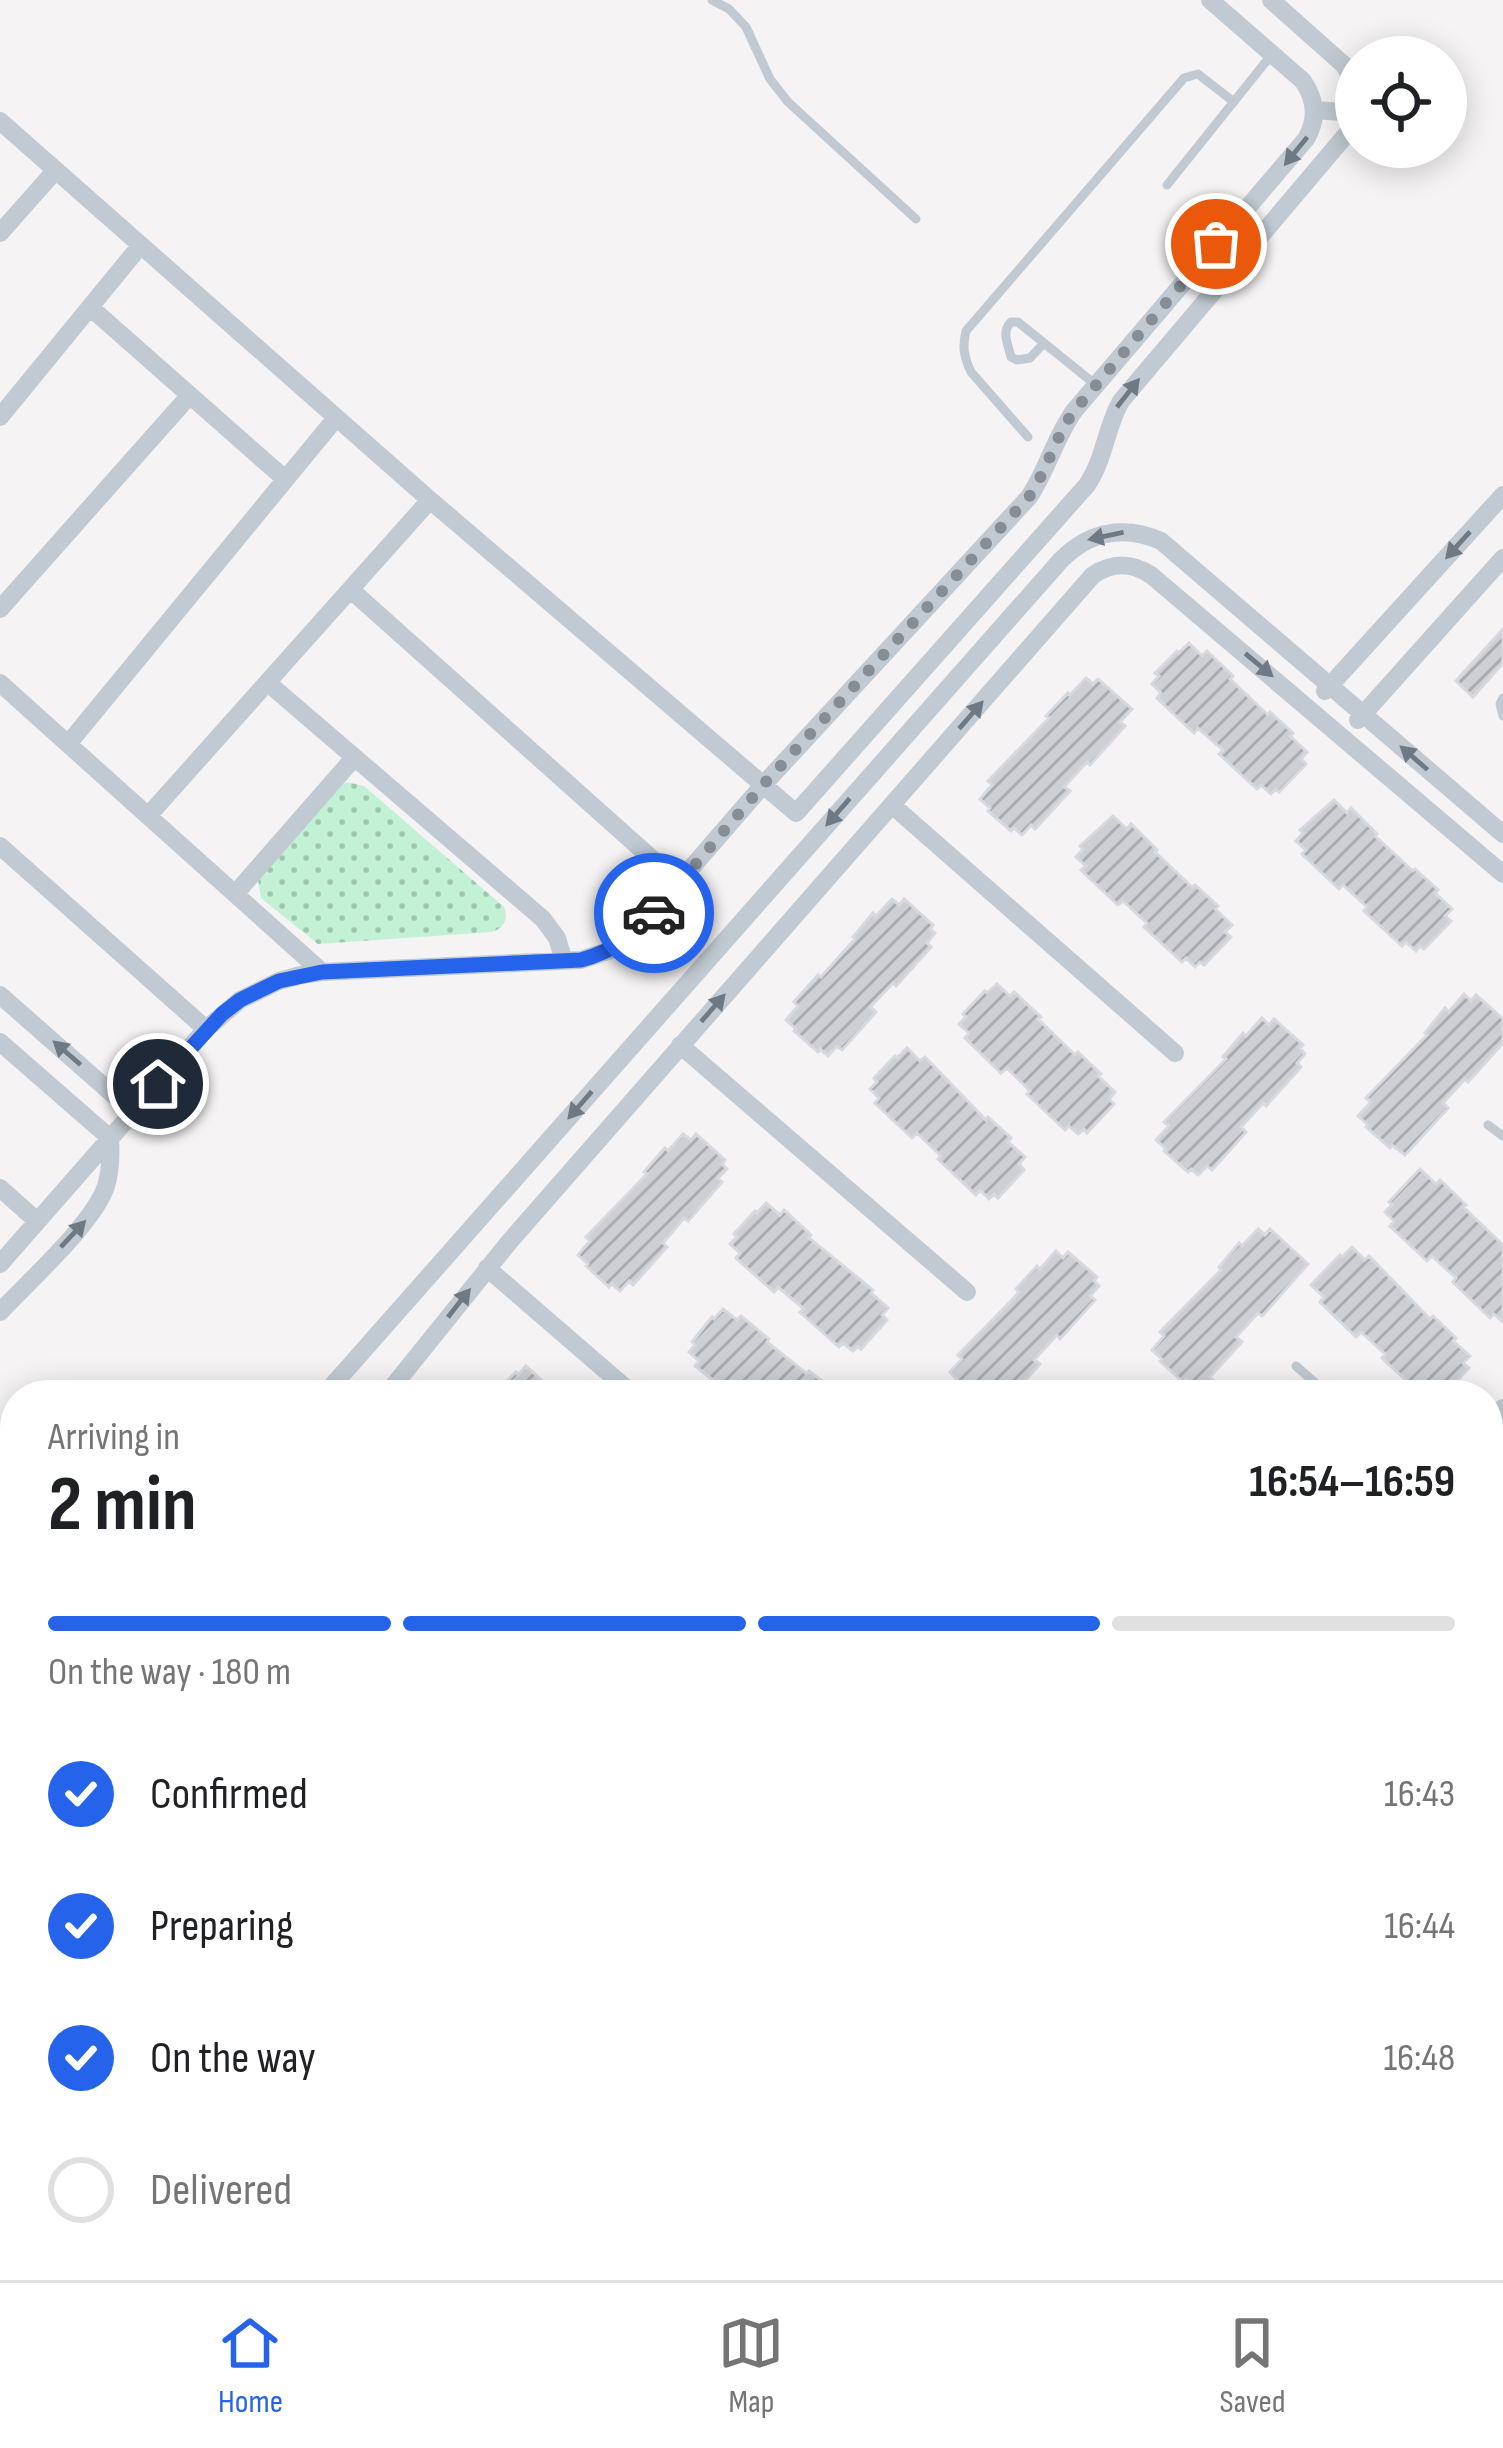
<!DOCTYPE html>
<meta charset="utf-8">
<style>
body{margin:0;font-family:"Sofia Sans Condensed",sans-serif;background:#f2f2f2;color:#202124;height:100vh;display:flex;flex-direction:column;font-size:45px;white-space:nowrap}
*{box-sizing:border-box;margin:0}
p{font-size:39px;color:#757577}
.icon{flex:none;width:66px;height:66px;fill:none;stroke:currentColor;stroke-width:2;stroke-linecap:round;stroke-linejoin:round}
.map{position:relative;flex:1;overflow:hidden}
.sheet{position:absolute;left:0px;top:1380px;width:1503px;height:900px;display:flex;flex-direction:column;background:#fff;border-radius:48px 48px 0 0;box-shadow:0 6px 30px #0003}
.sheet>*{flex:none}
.fabs{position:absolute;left:1335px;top:36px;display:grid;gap:24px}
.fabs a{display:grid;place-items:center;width:132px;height:132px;border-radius:50%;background:#fff;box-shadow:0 6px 30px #0003;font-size:60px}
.pin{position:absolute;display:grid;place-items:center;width:102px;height:102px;color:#fff;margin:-51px;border:6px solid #fff;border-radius:50%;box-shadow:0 3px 12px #0007}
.courier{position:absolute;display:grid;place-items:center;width:120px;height:120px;margin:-60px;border:9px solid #2563eb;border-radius:50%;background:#fff;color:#222;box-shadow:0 3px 15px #0007}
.overview em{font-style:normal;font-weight:700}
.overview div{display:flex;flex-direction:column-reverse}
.overview{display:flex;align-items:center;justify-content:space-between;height:204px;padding:0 48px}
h1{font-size:78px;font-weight:700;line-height:90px}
.bar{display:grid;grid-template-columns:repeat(4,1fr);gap:18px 12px;align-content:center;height:144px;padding:0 48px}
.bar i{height:15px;border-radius:9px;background:#e0e0e0}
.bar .on{background:#2563eb}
.bar p{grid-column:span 4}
ol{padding:0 48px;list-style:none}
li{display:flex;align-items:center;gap:36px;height:132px}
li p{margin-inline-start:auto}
li .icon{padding:12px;border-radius:50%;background:#2563eb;color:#fff;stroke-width:4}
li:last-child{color:#757577}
li i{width:66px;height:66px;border:6px solid #e0e0e0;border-radius:50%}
.dock{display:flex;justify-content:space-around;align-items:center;height:168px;border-top:3px solid #e0e0e0;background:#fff;font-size:33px;color:#757577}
.dock a{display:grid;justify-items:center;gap:6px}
.dock .on{color:#2563eb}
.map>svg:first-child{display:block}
.grass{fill:url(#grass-dots)}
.building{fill:url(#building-hatch);stroke:#d7d9de;stroke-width:3}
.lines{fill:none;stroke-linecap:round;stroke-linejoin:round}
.service{stroke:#c1cad2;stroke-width:9}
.minor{stroke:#c1cad2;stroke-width:18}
.oneway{fill:#6e7983}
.done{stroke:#868d94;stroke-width:12;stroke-dasharray:0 21.6}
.route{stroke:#2563eb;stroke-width:15}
</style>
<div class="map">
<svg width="1503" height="2280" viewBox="0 0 1503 2280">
<defs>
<pattern id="grass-dots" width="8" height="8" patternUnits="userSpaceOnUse" patternTransform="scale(3)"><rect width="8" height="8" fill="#c3f1d5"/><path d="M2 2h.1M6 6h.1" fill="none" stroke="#a0c6b0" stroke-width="1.8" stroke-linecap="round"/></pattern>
<pattern id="building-hatch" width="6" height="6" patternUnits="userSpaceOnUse" patternTransform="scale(3)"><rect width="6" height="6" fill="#cdcfd5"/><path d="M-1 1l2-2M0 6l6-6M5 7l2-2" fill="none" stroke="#a8abb0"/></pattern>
</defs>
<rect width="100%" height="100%" fill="#f5f3f3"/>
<!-- grass -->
<path class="grass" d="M 347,782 L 364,786 L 504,907 C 509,919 504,928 492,932 L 318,944 L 261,898 L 258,880 L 342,785 Z"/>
<!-- building -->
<path class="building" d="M 1503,629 L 1503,663 L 1473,697 L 1456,681 Z
M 1189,643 L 1202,656 L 1207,651 L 1233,676 L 1230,679 L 1268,715 L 1270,712 L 1293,733 L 1290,736 L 1307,752 L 1301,759 L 1306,764 L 1279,792 L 1276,789 L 1271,794 L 1261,785 L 1257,789 L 1219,754 L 1223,750 L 1198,728 L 1194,733 L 1157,698 L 1161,693 L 1152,684 L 1159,676 L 1155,673 L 1177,651 L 1179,653 Z
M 1086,678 L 1093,684 L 1098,679 L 1132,709 L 1120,722 L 1125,726 L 1090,765 L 1087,762 L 1064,787 L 1070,791 L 1035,829 L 1031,825 L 1022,835 L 1014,828 L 1011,831 L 988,811 L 990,808 L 980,799 L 992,785 L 988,781 L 1049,718 L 1046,716 L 1068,693 L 1070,695 Z
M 1334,800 L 1347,813 L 1351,808 L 1377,834 L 1375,836 L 1413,871 L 1415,869 L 1438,890 L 1435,893 L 1452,909 L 1445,916 L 1451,921 L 1424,949 L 1420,946 L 1416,951 L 1406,942 L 1402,946 L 1364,911 L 1367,907 L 1343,885 L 1339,889 L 1302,854 L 1306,850 L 1296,841 L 1303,833 L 1300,830 Z
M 1113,816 L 1127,829 L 1131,824 L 1157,850 L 1155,852 L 1192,887 L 1195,885 L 1218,906 L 1215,909 L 1232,925 L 1225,932 L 1231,937 L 1204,965 L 1200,962 L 1195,967 L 1186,958 L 1182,962 L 1144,927 L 1147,923 L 1123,901 L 1118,905 L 1081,870 L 1086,866 L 1076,857 L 1083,849 L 1080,846 Z
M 892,899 L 899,905 L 904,899 L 933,925 L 930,929 L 935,933 L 927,943 L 931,947 L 896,986 L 893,983 L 870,1007 L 876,1012 L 842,1050 L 837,1046 L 828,1056 L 820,1049 L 818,1052 L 794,1031 L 796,1029 L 786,1020 L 798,1006 L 794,1002 L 818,975 L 821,977 L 855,939 L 853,937 L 873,913 L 876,916 Z
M 997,984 L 1010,996 L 1014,992 L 1041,1017 L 1038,1019 L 1075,1055 L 1078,1052 L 1101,1074 L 1098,1076 L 1115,1092 L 1109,1099 L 1114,1104 L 1087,1133 L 1084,1129 L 1078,1134 L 1069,1126 L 1065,1130 L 1027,1094 L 1030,1091 L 1007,1068 L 1001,1073 L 965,1038 L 969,1033 L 959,1024 L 966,1017 L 963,1014 L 985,991 L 987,993 Z
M 1464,994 L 1471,1001 L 1476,995 L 1503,1019 L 1503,1043 L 1468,1082 L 1465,1079 L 1443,1103 L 1448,1108 L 1405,1155 L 1392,1145 L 1390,1148 L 1366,1127 L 1368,1125 L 1358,1116 L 1371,1102 L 1366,1098 L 1427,1035 L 1425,1033 L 1445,1008 L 1449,1012 Z
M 1262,1018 L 1269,1025 L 1274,1019 L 1303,1045 L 1300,1048 L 1305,1054 L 1297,1063 L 1301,1067 L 1266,1106 L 1263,1103 L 1241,1127 L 1246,1132 L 1212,1170 L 1207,1166 L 1198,1175 L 1191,1169 L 1188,1172 L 1164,1151 L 1166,1149 L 1156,1140 L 1169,1126 L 1164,1122 L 1226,1059 L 1223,1057 L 1243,1033 L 1246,1036 Z
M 907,1048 L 920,1061 L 925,1057 L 986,1120 L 988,1117 L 1011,1138 L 1008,1142 L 1025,1157 L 1019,1164 L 1024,1170 L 998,1198 L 994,1194 L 989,1199 L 980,1190 L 976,1195 L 938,1159 L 941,1156 L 917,1133 L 912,1138 L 875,1103 L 879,1098 L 870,1089 L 877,1082 L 874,1078 L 895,1056 L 897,1058 Z
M 683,1134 L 691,1140 L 696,1134 L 725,1160 L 722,1164 L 727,1169 L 718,1178 L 722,1182 L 688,1221 L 684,1218 L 663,1243 L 667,1247 L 633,1285 L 629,1281 L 620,1291 L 612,1284 L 609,1287 L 586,1266 L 588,1264 L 578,1255 L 590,1241 L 586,1237 L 647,1174 L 644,1172 L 665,1148 L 668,1151 Z
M 1420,1169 L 1436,1184 L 1440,1180 L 1466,1205 L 1463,1207 L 1503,1245 L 1503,1322 L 1494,1314 L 1490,1318 L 1453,1282 L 1456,1278 L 1432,1256 L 1427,1261 L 1390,1226 L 1394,1221 L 1385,1212 L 1392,1205 L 1389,1202 Z
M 766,1203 L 780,1215 L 784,1210 L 811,1235 L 809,1238 L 873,1290 L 871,1293 L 888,1308 L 882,1315 L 887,1320 L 861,1349 L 858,1346 L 853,1351 L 843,1343 L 839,1347 L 800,1312 L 804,1309 L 778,1287 L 774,1292 L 736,1258 L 740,1253 L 730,1244 L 737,1237 L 734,1234 L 755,1211 L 757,1213 Z
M 1258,1229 L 1265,1235 L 1270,1229 L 1308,1264 L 1262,1316 L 1258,1313 L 1236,1337 L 1242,1342 L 1210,1377 L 1229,1395 L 1204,1395 L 1186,1379 L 1183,1382 L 1160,1361 L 1162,1359 L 1152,1350 L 1164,1336 L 1160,1332 L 1221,1270 L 1219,1267 L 1239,1243 L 1242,1246 Z
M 1352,1247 L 1365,1260 L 1369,1256 L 1430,1319 L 1433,1316 L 1456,1338 L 1453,1341 L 1470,1356 L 1463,1363 L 1469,1368 L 1444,1395 L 1422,1395 L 1382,1358 L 1385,1354 L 1361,1332 L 1356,1337 L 1320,1302 L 1324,1297 L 1311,1285 L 1340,1255 L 1342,1257 Z
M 1056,1251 L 1063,1258 L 1068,1252 L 1097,1277 L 1094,1281 L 1099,1286 L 1090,1296 L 1095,1300 L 1060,1339 L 1057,1335 L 1034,1360 L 1040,1364 L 1012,1395 L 970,1395 L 950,1372 L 962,1359 L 958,1355 L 1008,1304 L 1019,1292 L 1016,1289 L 1037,1266 L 1040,1269 Z
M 723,1309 L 737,1320 L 741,1316 L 769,1339 L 767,1342 L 807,1374 L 809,1371 L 840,1395 L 732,1395 L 695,1366 L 699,1361 L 689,1352 L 695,1345 L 692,1342 L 712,1317 L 714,1319 Z
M 526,1366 L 558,1395 L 493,1395 L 516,1372 L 518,1375 Z"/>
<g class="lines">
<!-- service -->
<path class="service" d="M 712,0 L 729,9 L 746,27 L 770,79 L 788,102 L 916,219
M 1167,185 L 1272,54
M 1044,343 L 1030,358 L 1017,360 L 1011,357 C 1008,344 1001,332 1011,322 L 1018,322 L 1096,385
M 1028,437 L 971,372 C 964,357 962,347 966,331 L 1184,78 L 1198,74 L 1234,102
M 1503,698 L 1500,704 L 1503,716
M 1488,1125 L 1503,1136
M 1296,1366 L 1329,1395"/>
<!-- minor -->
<path class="minor" d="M 1271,0 L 1344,65 L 1356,85
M 1315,110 L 1356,113
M 0,121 L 430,500 L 796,813 L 1087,485 C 1105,458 1106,427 1121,401 L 1356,123
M 0,233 L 55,171
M 91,308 L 285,479
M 0,417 L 140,246
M 351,590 L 678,882
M 0,609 L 190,395
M 0,683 L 322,972
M 268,683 L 543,919 L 557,938 L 564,961
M 1325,691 L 1503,495
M 1358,720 L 1503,558
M 68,744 L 336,418
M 892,805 L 1175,1053
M 148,816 L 430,500
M 0,846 L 206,1029
M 235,894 L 353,759
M 0,995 L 133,1112
M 0,1042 L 110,1138 C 111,1155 111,1170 106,1186 C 94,1223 28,1282 0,1312
M 680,1045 L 967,1292
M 0,1188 L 37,1221
M 0,1264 L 206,1029 L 240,1000 L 279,981 L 301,975 L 322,972 L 581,960 L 614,949 L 640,927 L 764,784 L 1029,497 C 1047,470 1055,438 1074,411 L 1306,139 C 1318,119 1316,100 1303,81 L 1210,0
M 487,1268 L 634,1395
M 324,1395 L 1061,560 C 1090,531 1124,525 1161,541 L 1503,834
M 386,1395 L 510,1241 L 1093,575 C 1113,562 1131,562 1151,575 L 1503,874
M 1488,1424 L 1503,1408
M 1488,1458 L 1503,1441
M 1488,1724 L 1503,1738
M 1488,1768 L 1503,1782
M 0,1804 L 15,1785
M 0,1876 L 15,1856
M 1488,2090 L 1503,2073
M 0,2107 L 15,2118
M 1488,2151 L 1503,2134
M 721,2280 L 734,2265
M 759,2280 L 772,2265
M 1321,2280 L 1334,2265
M 1374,2280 L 1387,2265"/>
</g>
<!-- one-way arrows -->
<defs><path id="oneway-solid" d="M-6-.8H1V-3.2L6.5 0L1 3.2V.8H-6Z" transform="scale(3)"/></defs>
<g class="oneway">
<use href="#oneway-solid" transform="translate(1296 151) rotate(129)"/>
<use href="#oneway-solid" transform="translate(1128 393) rotate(-52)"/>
<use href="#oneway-solid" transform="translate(1106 536) rotate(168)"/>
<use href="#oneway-solid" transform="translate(1458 545) rotate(132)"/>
<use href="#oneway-solid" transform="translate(1259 665) rotate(40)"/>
<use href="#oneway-solid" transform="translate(971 715) rotate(-49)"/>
<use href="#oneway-solid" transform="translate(1414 758) rotate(-139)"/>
<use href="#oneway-solid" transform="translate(838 812) rotate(131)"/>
<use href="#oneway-solid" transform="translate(713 1008) rotate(-49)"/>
<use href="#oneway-solid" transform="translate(67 1053) rotate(-139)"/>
<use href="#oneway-solid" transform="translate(580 1105) rotate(131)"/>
<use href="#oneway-solid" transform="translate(73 1234) rotate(-47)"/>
<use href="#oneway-solid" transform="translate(459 1303) rotate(-52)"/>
</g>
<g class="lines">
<!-- done -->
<path class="done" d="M 654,913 L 764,784 L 1029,497 C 1047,470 1055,438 1074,411 L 1216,244"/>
<!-- route -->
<path class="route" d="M 158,1084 L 222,1014 L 240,1000 L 279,981 L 322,972 L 581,960 C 613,951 632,937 654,913"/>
</g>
</svg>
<div class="fabs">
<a><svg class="icon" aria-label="locate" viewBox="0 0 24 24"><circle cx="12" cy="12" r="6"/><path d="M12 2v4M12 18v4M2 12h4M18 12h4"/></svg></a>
</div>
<div class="pin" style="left:1216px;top:244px;background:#ea580c"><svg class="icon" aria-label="bag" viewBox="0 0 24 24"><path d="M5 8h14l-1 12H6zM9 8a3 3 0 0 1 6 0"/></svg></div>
<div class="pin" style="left:158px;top:1084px;background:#1f2937"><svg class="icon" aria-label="home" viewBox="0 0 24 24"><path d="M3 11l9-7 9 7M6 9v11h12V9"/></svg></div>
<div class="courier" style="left:654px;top:913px"><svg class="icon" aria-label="car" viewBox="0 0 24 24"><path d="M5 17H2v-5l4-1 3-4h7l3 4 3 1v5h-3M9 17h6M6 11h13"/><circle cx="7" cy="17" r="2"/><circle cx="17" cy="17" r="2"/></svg></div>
<section class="sheet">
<div class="overview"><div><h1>2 min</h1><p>Arriving in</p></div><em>16:54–16:59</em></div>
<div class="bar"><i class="on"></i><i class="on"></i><i class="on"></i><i></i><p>On the way · 180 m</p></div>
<ol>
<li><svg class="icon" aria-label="check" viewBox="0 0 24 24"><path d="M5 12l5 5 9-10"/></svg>Confirmed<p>16:43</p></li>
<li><svg class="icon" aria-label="check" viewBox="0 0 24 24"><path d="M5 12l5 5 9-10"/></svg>Preparing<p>16:44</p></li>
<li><svg class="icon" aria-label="check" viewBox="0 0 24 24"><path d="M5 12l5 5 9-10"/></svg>On the way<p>16:48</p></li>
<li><i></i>Delivered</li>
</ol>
</section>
</div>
<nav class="dock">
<a class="on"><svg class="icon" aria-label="home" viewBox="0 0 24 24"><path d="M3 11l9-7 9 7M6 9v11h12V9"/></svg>Home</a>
<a><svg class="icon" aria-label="map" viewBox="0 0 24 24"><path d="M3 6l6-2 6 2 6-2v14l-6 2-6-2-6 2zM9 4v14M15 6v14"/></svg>Map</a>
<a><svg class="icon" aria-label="saved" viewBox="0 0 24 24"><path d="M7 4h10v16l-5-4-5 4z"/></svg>Saved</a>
</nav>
